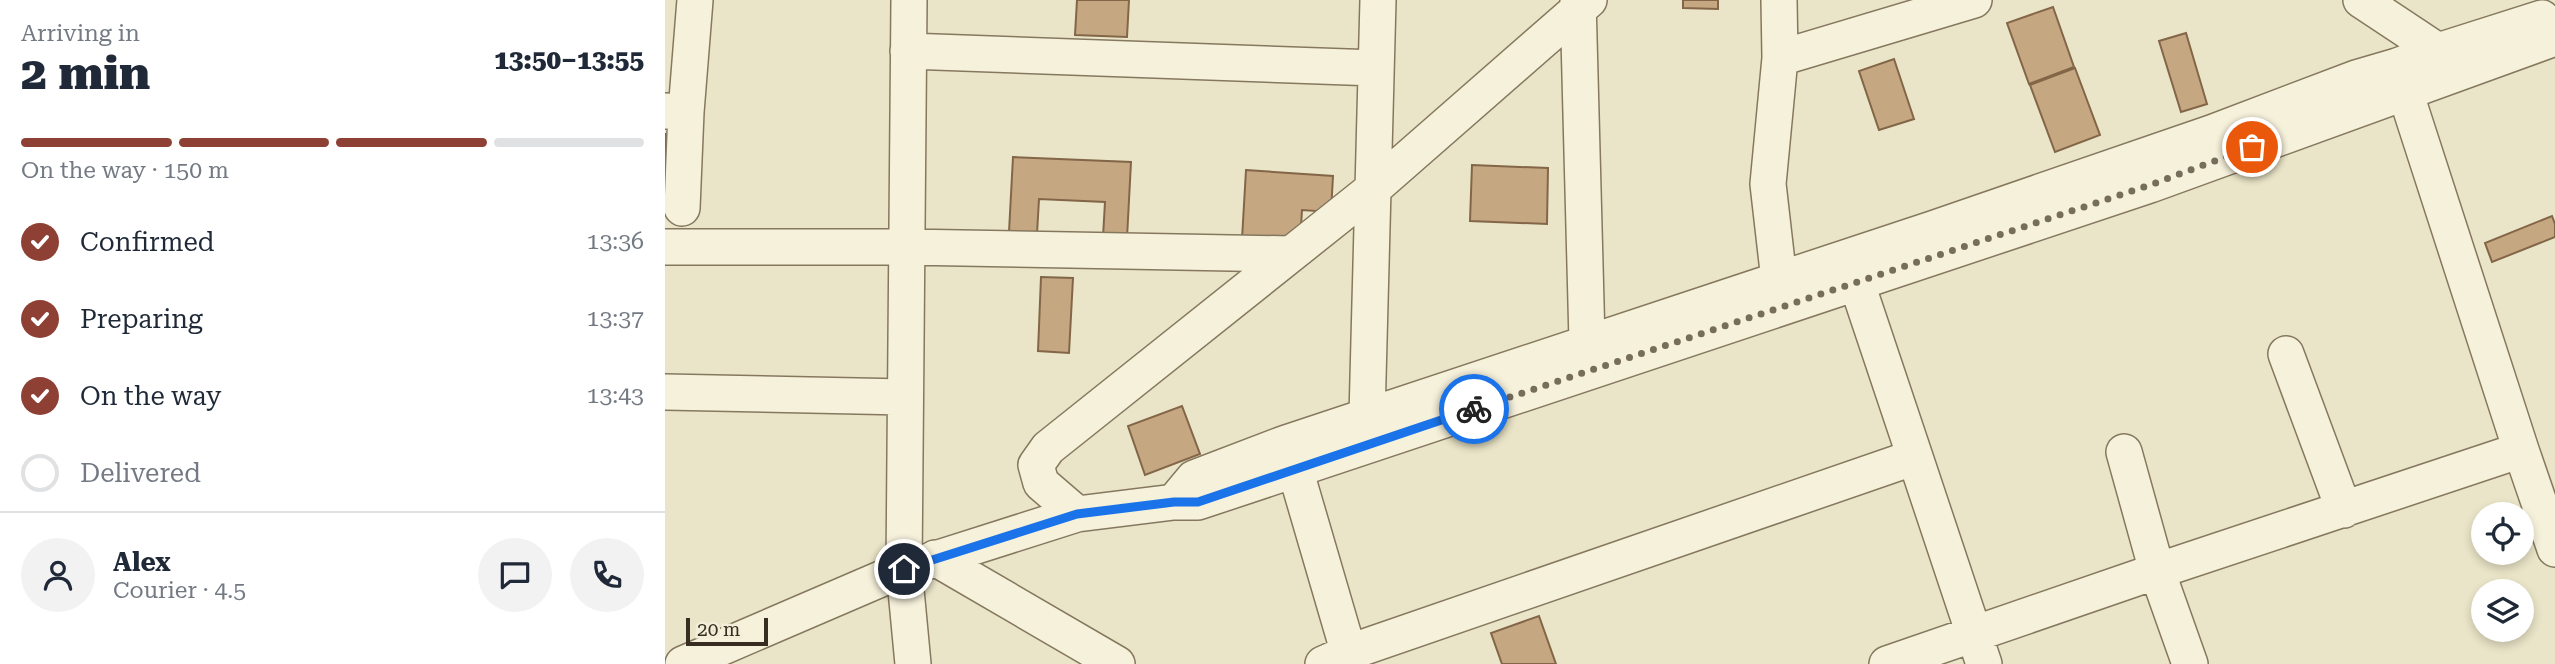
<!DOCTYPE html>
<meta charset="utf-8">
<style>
body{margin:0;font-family:"Roboto Serif",serif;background:#f2f2f3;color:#1f2937;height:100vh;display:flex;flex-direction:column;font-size:26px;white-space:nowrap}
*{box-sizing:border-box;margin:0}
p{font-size:23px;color:#747a83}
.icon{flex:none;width:38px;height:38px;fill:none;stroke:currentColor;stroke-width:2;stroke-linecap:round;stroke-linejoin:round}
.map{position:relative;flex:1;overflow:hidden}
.drawer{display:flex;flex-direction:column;background:#fff;width:665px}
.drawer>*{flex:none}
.fabs{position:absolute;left:1806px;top:502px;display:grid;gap:14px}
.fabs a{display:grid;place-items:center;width:63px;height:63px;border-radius:50%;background:#fff;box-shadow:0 4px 10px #0003;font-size:35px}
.scale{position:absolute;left:21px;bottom:18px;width:82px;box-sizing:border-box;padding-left:7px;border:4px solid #372e21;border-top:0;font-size:19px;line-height:24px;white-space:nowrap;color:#372e21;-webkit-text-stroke:5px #f2eed7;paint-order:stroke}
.pin{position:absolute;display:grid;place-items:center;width:60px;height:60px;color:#fff;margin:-30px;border:4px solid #fff;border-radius:50%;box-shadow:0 2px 7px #0007}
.courier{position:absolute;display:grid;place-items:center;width:70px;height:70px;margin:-35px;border:5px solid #1a73e8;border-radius:50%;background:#fff;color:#222;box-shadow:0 2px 9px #0007}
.head em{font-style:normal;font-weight:800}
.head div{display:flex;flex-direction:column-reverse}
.head{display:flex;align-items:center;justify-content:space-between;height:119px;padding:0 21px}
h1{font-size:46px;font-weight:800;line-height:52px}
.bar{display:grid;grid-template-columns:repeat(4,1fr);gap:10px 7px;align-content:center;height:84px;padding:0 21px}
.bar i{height:9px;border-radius:5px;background:#e0e1e3}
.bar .active{background:#8e4035}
.bar p{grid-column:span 4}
.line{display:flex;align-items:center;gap:18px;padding:0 21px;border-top:2px solid #e0e1e3}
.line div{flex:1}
.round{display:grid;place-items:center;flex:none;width:74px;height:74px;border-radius:37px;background:#f2f2f3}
ol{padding:0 21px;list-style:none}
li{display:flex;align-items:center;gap:21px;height:77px}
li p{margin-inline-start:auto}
li .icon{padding:7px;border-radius:50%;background:#8e4035;color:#fff;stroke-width:4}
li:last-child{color:#747a83}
li i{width:38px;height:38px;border:4px solid #e0e1e3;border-radius:50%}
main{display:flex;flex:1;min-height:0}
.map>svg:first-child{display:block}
.building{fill:#c5a782;stroke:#826647;stroke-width:2}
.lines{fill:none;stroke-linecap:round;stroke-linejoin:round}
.minor-casing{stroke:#85785f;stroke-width:38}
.minor{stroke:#f6f1db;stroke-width:35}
.done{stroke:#766e5b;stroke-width:7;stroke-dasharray:0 12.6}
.route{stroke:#1a73e8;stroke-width:9}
</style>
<main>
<section class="drawer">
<div class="head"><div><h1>2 min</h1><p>Arriving in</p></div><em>13:50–13:55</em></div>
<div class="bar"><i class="active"></i><i class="active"></i><i class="active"></i><i></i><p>On the way · 150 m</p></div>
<ol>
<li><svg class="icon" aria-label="check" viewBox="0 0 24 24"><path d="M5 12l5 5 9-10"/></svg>Confirmed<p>13:36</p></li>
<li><svg class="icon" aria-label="check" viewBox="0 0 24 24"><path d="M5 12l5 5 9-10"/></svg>Preparing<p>13:37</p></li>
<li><svg class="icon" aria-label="check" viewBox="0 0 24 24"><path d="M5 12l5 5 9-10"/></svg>On the way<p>13:43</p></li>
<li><i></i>Delivered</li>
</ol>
<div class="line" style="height:126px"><a class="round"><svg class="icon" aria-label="person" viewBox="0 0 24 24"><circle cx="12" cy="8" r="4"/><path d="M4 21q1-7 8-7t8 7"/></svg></a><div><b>Alex</b><p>Courier · 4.5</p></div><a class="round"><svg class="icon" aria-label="chat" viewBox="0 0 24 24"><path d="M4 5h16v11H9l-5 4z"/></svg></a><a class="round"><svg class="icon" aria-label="phone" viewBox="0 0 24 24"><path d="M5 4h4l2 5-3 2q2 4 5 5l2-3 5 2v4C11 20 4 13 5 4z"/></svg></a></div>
</section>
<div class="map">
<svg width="1890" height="664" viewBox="0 0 1890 664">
<rect width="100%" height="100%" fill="#eae5c8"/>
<!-- building -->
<path class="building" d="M 412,0 L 464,0 L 462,37 L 410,35 Z
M 1018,0 L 1053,0 L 1053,9 L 1018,8 Z
M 1388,7 L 1409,67 L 1364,84 L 1342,23 Z
M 1521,33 L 1542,104 L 1516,112 L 1494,41 Z
M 1229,59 L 1249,119 L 1214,130 L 1194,71 Z
M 1410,68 L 1435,135 L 1390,152 L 1365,85 Z
M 0,134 L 11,135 L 10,174 L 0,174 Z
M 348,157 L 466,162 L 462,238 L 438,237 L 440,202 L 374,199 L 372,234 L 344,232 Z
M 807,165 L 883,168 L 882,224 L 805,221 Z
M 581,170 L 668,176 L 666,212 L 637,210 L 635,243 L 577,239 Z
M 1887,216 L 1890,224 L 1890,237 L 1827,262 L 1820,243 Z
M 376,277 L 408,278 L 404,353 L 373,351 Z
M 517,406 L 535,454 L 480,475 L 463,426 Z
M 874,616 L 891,664 L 837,664 L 826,633 Z"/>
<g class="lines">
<!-- minor casing -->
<g class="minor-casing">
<path id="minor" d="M 913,0 L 922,341
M 1114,0 L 1115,58 L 1309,0
M 1696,0 L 1773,51 L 1779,66
M 243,51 L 711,68
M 1733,70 L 1856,450 L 1890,549
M 0,111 L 21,112 L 30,0
M 17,208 L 21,112
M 0,247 L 241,247 L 626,254
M 1114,280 L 1103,184 L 1115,58
M 1621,354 L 1679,510
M 0,392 L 240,397
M 702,416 L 713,0
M 1459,452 L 1492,571 L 1525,664
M 1250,457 L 1319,664
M 630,469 L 687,664
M 509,502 L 529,478 L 621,443 L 1267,229 L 1546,133 L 1691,78 L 1732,66 L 1773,51 L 1877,18
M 412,514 L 376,483 L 371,465 L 383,448 L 709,188 L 924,0
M 270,558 L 452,664
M 18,664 L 239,569 L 244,0
M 248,664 L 239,569 L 412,514 L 509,502 L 533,502 L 1485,185 L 1890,38
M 658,664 L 685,652 L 1250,457 L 1191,281
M 1222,664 L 1492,571 L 1856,450"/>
</g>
<!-- minor -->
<use href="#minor" class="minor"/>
</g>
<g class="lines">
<!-- done -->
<path class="done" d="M 809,409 L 1485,185 L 1587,147"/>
<!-- route -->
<path class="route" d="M 239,569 L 412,514 L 509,502 L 533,502 L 809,409"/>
</g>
</svg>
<div class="fabs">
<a><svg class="icon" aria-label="locate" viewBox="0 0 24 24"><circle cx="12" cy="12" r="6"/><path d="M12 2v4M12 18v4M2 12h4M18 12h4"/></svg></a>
<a><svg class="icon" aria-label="layers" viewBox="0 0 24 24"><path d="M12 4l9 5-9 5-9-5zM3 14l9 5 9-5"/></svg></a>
</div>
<div class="scale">20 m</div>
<div class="pin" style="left:1587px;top:147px;background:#ea580c"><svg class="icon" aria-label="bag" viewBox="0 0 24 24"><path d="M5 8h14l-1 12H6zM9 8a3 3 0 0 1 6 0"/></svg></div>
<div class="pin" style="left:239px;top:569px;background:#1f2937"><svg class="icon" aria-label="home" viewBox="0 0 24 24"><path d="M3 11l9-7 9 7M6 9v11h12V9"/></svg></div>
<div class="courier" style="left:809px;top:409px"><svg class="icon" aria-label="bike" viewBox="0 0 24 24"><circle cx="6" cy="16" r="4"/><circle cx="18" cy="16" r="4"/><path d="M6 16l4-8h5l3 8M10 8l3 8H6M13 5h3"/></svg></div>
</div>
</main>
